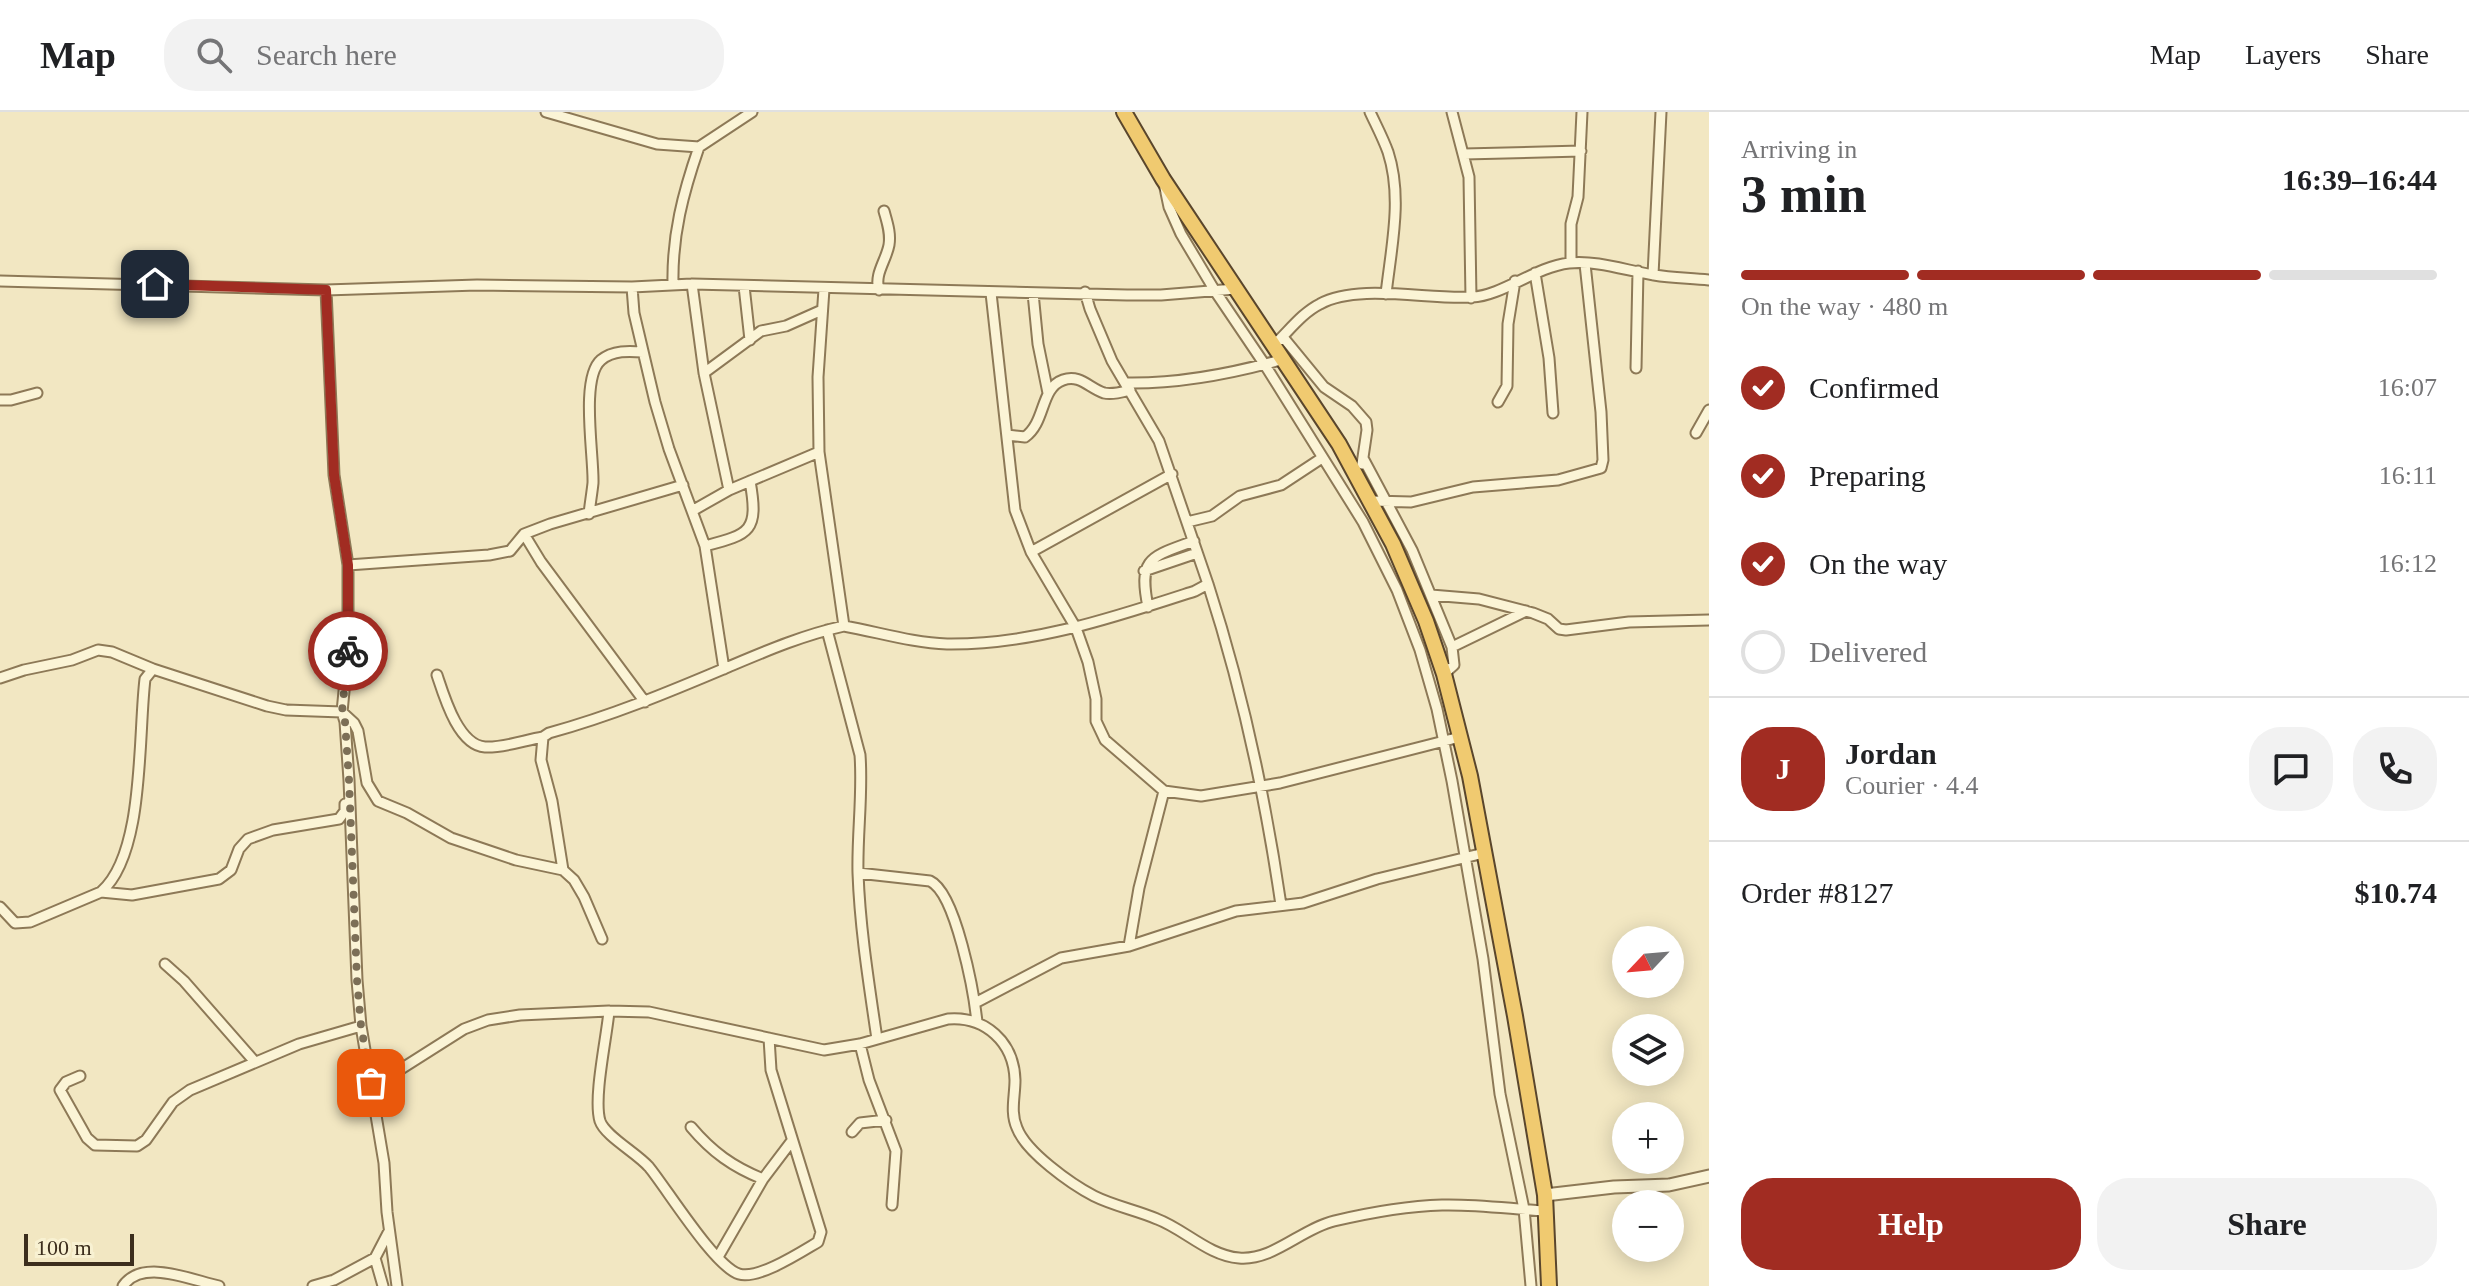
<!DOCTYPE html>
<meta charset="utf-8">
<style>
body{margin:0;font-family:"Times New Roman",serif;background:#f2f2f2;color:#202124;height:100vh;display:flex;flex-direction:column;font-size:30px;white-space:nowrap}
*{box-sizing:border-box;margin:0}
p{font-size:26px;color:#757577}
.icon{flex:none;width:44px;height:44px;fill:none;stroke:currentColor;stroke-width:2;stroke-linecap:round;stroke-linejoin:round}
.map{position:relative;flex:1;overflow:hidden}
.drawer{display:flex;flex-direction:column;background:#fff;width:760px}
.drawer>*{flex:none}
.needle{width:52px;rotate:244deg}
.buttons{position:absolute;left:1612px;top:814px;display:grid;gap:16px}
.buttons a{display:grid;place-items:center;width:72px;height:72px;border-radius:50%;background:#fff;box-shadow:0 4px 20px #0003;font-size:40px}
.scale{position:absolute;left:24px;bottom:20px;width:110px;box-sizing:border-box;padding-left:8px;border:4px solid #3c2e1d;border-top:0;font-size:22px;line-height:28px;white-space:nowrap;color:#3c2e1d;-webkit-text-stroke:6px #f8f1d2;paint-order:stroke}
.pin{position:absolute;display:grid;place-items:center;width:68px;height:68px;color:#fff;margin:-34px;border-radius:16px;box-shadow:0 4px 12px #0006}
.courier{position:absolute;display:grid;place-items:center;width:80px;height:80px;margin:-40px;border:6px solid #a12c22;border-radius:50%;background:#fff;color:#222;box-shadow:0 2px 10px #0007}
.overview em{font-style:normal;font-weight:700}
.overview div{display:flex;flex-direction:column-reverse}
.overview{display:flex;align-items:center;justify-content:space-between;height:136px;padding:0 32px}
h1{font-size:52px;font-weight:700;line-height:60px}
.bar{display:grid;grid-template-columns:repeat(4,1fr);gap:12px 8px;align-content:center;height:96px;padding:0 32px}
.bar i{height:10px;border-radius:6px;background:#e0e0e0}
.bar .on{background:#a12c22}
.bar p{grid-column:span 4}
.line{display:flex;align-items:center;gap:20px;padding:0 32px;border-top:2px solid #e0e0e0}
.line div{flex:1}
.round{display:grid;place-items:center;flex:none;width:84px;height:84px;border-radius:32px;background:#f2f2f2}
ol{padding:0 32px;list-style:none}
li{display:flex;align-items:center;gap:24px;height:88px}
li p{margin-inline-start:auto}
li .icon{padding:8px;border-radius:50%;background:#a12c22;color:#fff;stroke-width:4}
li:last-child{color:#757577}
li i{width:44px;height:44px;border:4px solid #e0e0e0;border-radius:50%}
.action{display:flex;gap:16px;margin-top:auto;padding:16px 32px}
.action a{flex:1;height:92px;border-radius:32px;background:#a12c22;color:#fff;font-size:32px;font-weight:700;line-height:92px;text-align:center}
.action a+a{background:#f2f2f2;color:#202124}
header{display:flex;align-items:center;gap:48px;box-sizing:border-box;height:112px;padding:0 40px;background:#fff;border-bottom:2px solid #e0e0e0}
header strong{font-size:38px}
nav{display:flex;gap:44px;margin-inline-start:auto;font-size:28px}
.search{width:560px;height:72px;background:#f2f2f2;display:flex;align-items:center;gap:20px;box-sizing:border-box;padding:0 28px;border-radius:32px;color:#757577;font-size:30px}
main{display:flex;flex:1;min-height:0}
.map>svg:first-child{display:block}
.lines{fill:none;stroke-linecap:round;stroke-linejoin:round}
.minor-casing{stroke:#8d7957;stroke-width:13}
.tertiary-casing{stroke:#8d7957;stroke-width:15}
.trunk-casing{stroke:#5a462c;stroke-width:18}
.minor{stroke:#fbf4d6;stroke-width:9}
.tertiary{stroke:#fbf4d6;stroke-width:11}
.trunk{stroke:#f0ca70;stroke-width:14}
.done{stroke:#7c6f57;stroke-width:8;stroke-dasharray:0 14.4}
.route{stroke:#a12c22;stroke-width:10}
</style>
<header>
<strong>Map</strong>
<div class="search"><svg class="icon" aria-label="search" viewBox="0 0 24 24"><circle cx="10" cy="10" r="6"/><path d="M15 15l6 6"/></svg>Search here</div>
<nav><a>Map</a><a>Layers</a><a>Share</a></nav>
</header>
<main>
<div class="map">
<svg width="1709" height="1174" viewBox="0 0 1709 1174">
<rect width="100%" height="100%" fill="#f2e7c2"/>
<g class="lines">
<!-- minor casing -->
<g class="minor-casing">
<path id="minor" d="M 546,0 L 657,32 L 699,35 L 752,0
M 1370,0 C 1376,13 1383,26 1388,40 C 1403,86 1391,136 1386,182
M 1452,0 L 1469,65 L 1471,186
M 1464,42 L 1581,39
M 1165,76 L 1169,95 L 1181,122 L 1215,179 L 1265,253 L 1363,410 L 1397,478 L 1420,538 L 1437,597 L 1452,669 L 1483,847 L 1500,982 L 1524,1097 L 1531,1174
M 1571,150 L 1571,112 L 1578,85 L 1582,0
M 1535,161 L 1549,246 L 1553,301
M 1653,163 L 1661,0
M 0,169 L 326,178 L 477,173 L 632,175 L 692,172 L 1127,183 L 1161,183 L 1235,177
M 673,172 C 672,123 683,81 699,35
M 692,172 L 704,261 L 729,378
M 744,174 L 750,228
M 632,175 L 634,201 L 655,290 L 669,337 L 705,434 L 724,557
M 824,177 L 818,265 L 819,340 L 844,514
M 326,178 L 334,363 L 348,453 L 348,538 L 342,600 L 345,610 L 349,668 L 357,868 L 361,914 L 384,1051 L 387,1100 L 397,1174
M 879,178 C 874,162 886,149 889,133 C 891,121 887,110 884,99
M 991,181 L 1015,398 L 1031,440 L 1076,516 L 1088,550 L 1096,587 L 1096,609 L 1105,628 L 1164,679 L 1201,684 L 1280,671 L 1460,625
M 1033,181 L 1038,232 L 1048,281
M 1283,225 L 1324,275 L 1352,294 L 1366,310 L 1367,318 L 1362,352
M 1274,233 C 1289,219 1302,201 1320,192 C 1358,171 1429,188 1472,185 C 1502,184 1535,155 1569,151 C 1598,148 1627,159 1654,163 C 1672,166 1691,166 1709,168
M 1636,256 L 1638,159
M 704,261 L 761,219 L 786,214 L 822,198
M 1126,271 C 1180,272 1231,262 1284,247
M 0,288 L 11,288 L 37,281
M 1498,290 L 1507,274 L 1508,212 L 1515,169
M 1696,321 L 1709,298
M 1007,323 L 1025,325 C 1046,310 1040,276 1063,268 C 1080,262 1089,276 1104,281 C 1113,283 1122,280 1130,278
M 1363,346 L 1412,438 L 1452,535 L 1454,553 L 1444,562
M 1372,389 L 1411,390 L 1473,375 L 1558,368 L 1601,356 L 1603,348 L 1601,300 L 1585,152
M 692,399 L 729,378 L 819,340
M 589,402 C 590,392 592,381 593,371 C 594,344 580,266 601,248 C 613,238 629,239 643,240
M 1187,410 L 1212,404 L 1240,384 L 1281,373 L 1322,346
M 524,422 L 541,450 L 645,590
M 705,434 C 750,422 759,420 750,369
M 1031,440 L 1172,362
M 348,453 L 489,443 L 510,439 L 524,422 L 550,412 L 683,373
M 1144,459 L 1197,441
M 1208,472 C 1242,577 1265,683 1281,793
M 1431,483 L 1479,487 L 1533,501 L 1548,507 L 1559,517 L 1566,518 L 1629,510 L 1709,508
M 1148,495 C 1138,445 1151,445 1194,429
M 827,518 L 860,643 C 863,682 857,722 858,761 C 860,817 869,872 877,927
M 1452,535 L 1526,499
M 437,563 C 444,584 458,633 485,635 C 504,636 525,628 543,625
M 0,566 L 24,558 L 72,548 L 98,538 L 112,540 L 153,557 L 267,594 L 286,598 L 342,600 L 354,611 L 358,619 L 367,671 L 378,689 L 407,701 L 451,726 L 516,748 L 563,758 L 574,768 L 584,785 L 602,827
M 563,758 L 552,689 L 541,648 L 543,625 L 549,621 C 611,604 669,580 728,555 C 766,539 803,523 844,514 C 878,520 913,531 947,532 C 1033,533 1115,505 1195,479 L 1208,472 L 1159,329 L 1112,249 L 1090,197 L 1085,180
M 858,761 L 930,769 C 956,781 974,881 977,910
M 101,780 C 145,742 138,624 145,567 L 153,557
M 0,795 L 15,811 L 30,810 L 101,780 L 132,783 L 219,767 L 231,758 L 239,737 L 248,727 L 273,718 L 339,707 L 345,699 L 345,692
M 1129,834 L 1139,776 L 1164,679
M 165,852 L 184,869 L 255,950
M 975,891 L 1061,846 L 1129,834 L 1236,799 L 1303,791 L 1377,767 L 1484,741
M 609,899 C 607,924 593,986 600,1009 C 605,1024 637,1041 649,1055 C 667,1077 715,1155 739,1162 C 758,1168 801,1140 818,1130 L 821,1120 L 771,958 L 769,926
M 860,932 L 869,968 L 896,1039 L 892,1093
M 80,964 L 66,970 L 60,978 L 87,1026 L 95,1033 L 137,1034 L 146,1028 L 173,990 L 190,978 L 299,932 L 361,914
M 371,976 L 464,917 L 488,908 L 520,903 L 609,899 L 649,900 L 824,938 L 860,932 L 948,907 C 985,904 1014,930 1015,968 C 1015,985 1010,1000 1017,1016 C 1026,1040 1071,1072 1094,1084 C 1114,1094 1136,1098 1157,1107 C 1184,1117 1209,1144 1239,1146 C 1273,1149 1301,1117 1334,1109 C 1368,1101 1407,1094 1442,1093 C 1476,1092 1511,1097 1546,1099
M 691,1015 C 712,1040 733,1055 763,1067
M 852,1020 L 860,1011 L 886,1008
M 718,1145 L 763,1067 L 791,1030
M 375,1146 L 383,1174
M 123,1174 C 142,1146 191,1168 219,1174
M 313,1174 L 334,1168 L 375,1146 L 388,1121"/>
</g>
<!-- tertiary casing -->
<g class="tertiary-casing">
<path id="tertiary" d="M 1545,1083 L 1614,1075 L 1669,1073 L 1709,1064"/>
</g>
<!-- trunk casing -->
<g class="trunk-casing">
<path id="trunk" d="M 1124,0 L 1163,67 L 1339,332 L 1393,432 L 1426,509 L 1444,562 L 1470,664 L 1515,904 L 1545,1083 L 1549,1174"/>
</g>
<!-- minor -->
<use href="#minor" class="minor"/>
<!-- tertiary -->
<use href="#tertiary" class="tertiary"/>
<!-- trunk -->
<use href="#trunk" class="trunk"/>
</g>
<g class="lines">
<!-- done -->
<path class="done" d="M 348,539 L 342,600 L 345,610 L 349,668 L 357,868 L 361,914 L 371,971"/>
<!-- route -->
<path class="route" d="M 155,172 L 326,178 L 334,363 L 348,453 L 348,539"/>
</g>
</svg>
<div class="buttons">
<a><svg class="needle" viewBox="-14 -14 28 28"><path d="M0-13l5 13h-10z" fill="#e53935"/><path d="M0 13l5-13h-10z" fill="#757577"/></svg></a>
<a><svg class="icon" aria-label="layers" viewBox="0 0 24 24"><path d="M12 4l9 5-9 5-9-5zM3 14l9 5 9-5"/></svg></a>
<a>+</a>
<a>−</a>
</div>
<div class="scale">100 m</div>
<div class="pin" style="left:371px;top:971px;background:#ea580c"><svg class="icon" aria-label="bag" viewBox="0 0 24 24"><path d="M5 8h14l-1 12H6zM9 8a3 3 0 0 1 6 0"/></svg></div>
<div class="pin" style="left:155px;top:172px;background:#1f2937"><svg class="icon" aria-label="home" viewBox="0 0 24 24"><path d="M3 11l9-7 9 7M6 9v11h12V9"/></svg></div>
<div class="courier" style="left:348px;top:539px"><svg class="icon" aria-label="bike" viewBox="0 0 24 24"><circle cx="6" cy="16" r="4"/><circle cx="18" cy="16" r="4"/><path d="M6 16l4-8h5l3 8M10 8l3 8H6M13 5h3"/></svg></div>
</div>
<section class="drawer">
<div class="overview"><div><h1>3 min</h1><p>Arriving in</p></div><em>16:39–16:44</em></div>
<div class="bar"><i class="on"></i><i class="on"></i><i class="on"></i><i></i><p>On the way · 480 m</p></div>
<ol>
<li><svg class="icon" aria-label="check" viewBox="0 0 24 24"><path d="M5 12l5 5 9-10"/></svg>Confirmed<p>16:07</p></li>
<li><svg class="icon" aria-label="check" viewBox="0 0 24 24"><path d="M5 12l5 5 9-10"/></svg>Preparing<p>16:11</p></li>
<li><svg class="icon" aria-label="check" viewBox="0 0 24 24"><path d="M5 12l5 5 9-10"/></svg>On the way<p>16:12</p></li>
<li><i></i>Delivered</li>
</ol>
<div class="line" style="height:144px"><b class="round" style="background:#a12c22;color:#fff">J</b><div><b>Jordan</b><p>Courier · 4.4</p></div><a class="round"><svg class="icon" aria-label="chat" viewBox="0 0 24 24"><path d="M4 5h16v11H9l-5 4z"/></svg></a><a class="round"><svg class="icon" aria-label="phone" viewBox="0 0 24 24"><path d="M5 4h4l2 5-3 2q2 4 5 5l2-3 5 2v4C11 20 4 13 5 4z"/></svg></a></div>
<div class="line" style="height:104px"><div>Order #8127</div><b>$10.74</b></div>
<div class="action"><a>Help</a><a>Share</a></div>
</section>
</main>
